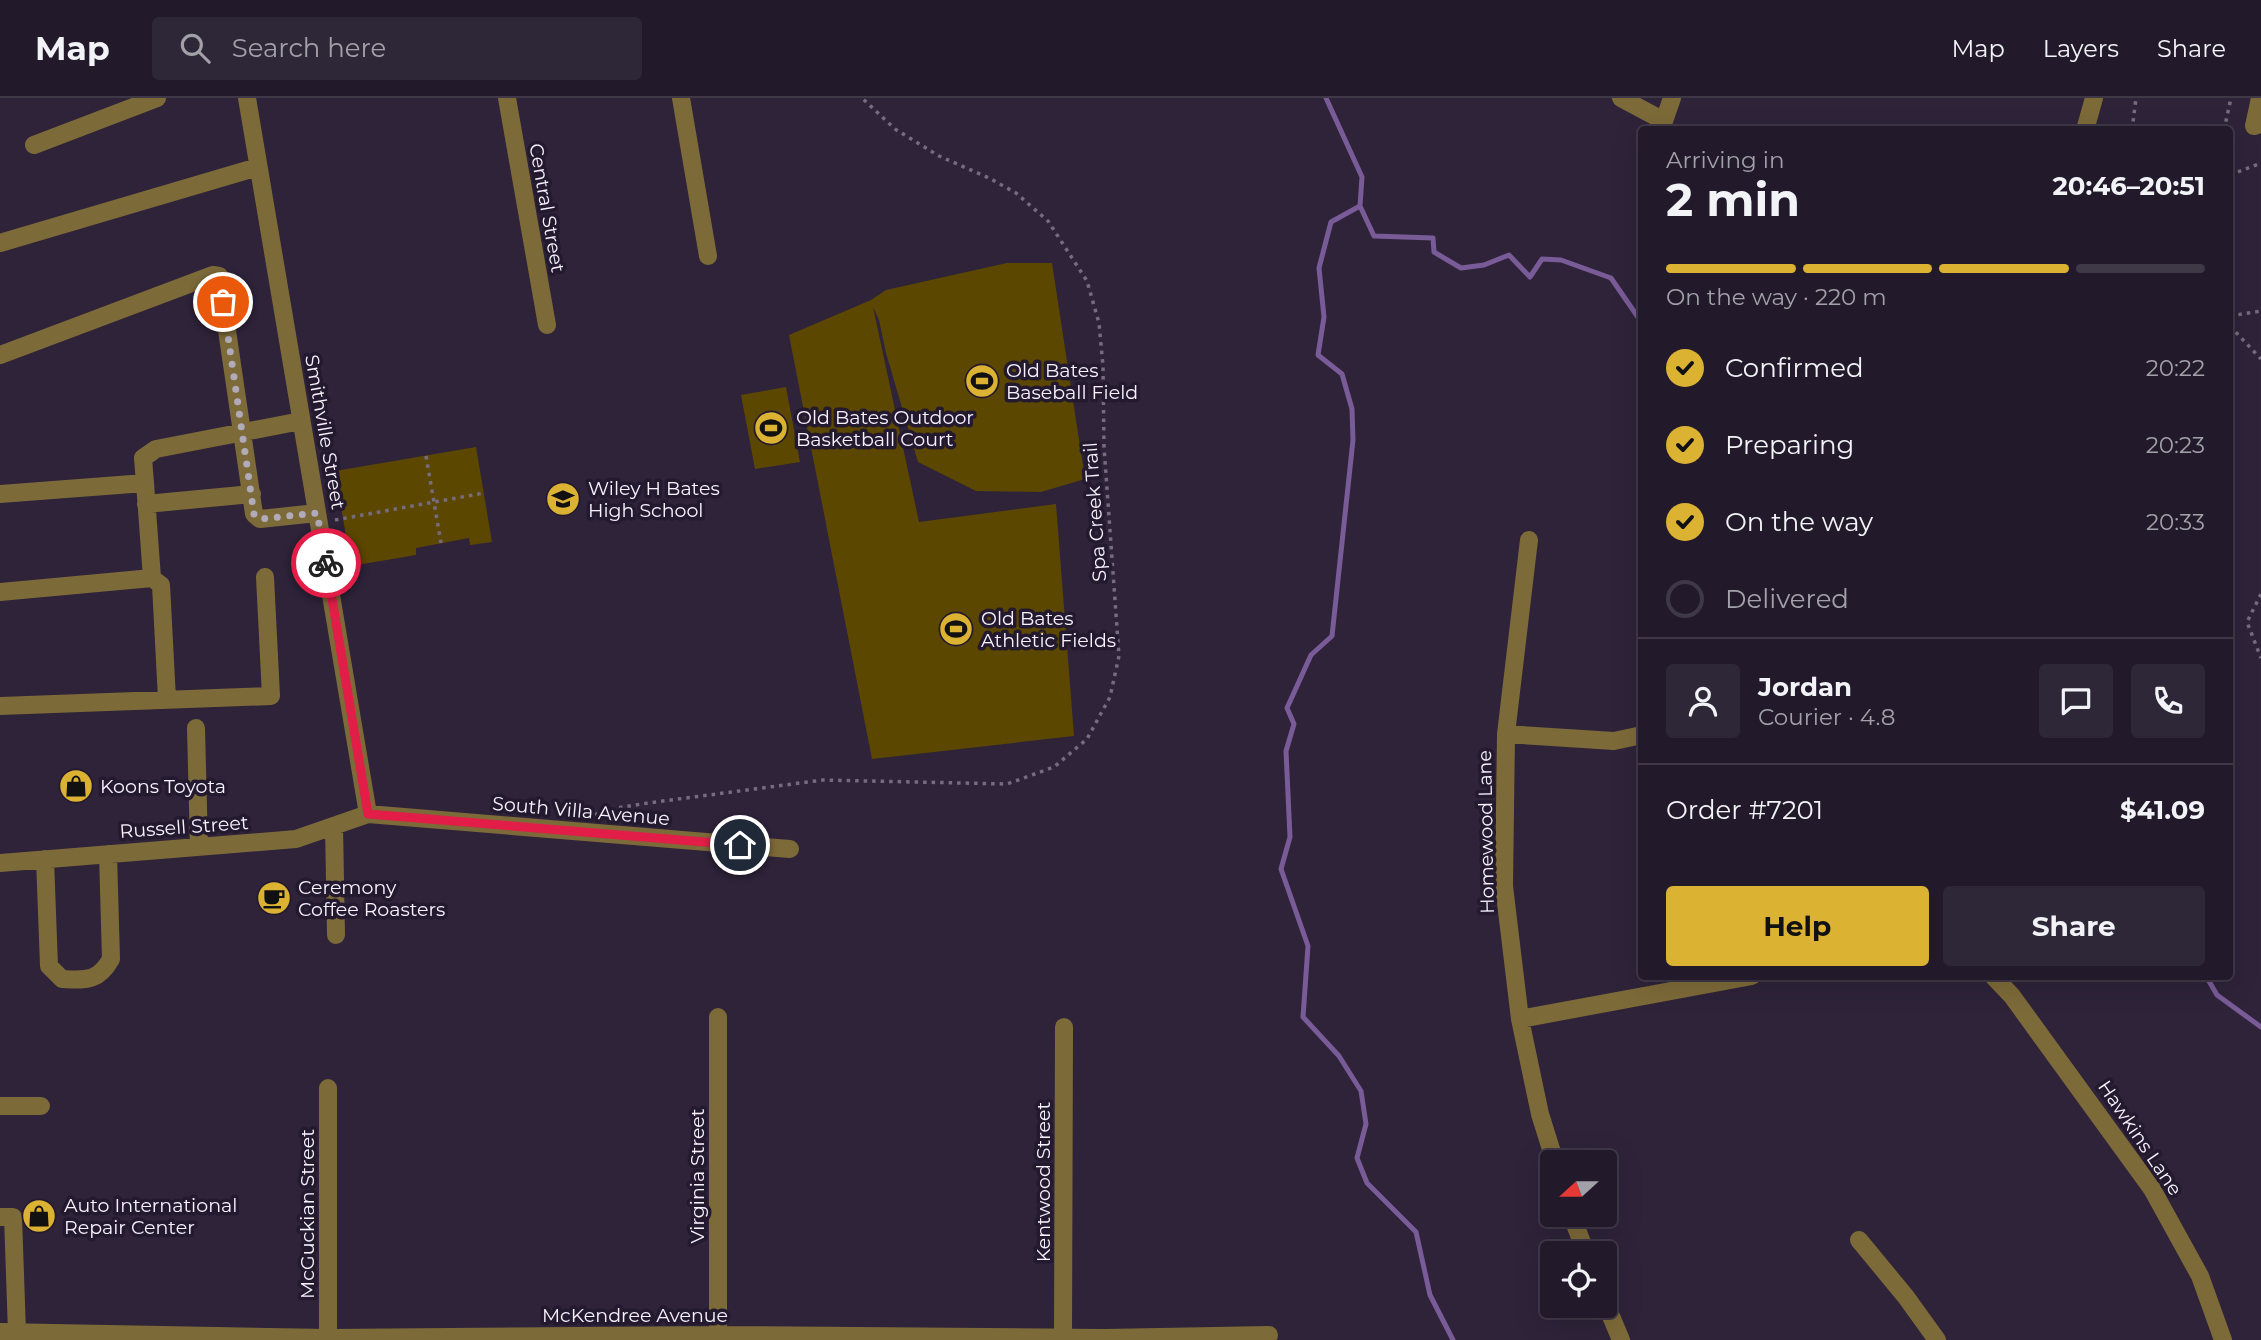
<!DOCTYPE html>
<meta charset="utf-8">
<style>
body{margin:0;font-family:Montserrat,sans-serif;background:#2e2737;color:#f1f3f6;height:100vh;display:flex;flex-direction:column;font-size:26px;white-space:nowrap}
*{box-sizing:border-box;margin:0}
p{font-size:23px;color:#a2a1a9}
.icon{flex:none;width:38px;height:38px;fill:none;stroke:currentColor;stroke-width:2;stroke-linecap:round;stroke-linejoin:round}
.map{position:relative;flex:1;overflow:hidden}
.details{position:absolute;left:1638px;top:28px;width:595px;height:854px;display:flex;flex-direction:column;background:#221a2b;border-radius:7px;box-shadow:0 7px 28px #0002,0 0 0 2px #3f3847}
.details>*{flex:none}
.needle{width:46px;rotate:249deg}
.buttons{position:absolute;left:1540px;top:1052px;display:grid;gap:14px}
.buttons a{display:grid;place-items:center;width:77px;height:77px;border-radius:7px;background:#221a2b;box-shadow:0 7px 28px #0002,0 0 0 2px #3f3847;font-size:35px}
.pin{position:absolute;display:grid;place-items:center;width:60px;height:60px;color:#fff;margin:-30px;border:4px solid #fff;border-radius:50%;box-shadow:0 2px 7px #0007}
.courier{position:absolute;display:grid;place-items:center;width:70px;height:70px;margin:-35px;border:5px solid #e11d48;border-radius:50%;background:#fff;color:#222;box-shadow:0 2px 9px #0007}
.head em{font-style:normal;font-weight:700}
.head div{display:flex;flex-direction:column-reverse}
.head{display:flex;align-items:center;justify-content:space-between;height:119px;padding:0 28px}
h1{font-size:46px;font-weight:700;line-height:52px}
.bar{display:grid;grid-template-columns:repeat(4,1fr);gap:10px 7px;align-content:center;height:84px;padding:0 28px}
.bar i{height:9px;border-radius:5px;background:#3f3847}
.bar .active{background:#dcb233}
.bar p{grid-column:span 4}
.line{display:flex;align-items:center;gap:18px;padding:0 28px;border-top:2px solid #3f3847}
.line div{flex:1}
.round{display:grid;place-items:center;flex:none;width:74px;height:74px;border-radius:7px;background:#2e2737}
ol{padding:0 28px;list-style:none}
li{display:flex;align-items:center;gap:21px;height:77px}
li p{margin-inline-start:auto}
li .icon{padding:7px;border-radius:50%;background:#dcb233;color:#111;stroke-width:4}
li:last-child{color:#a2a1a9}
li i{width:38px;height:38px;border:4px solid #3f3847;border-radius:50%}
.primary-button{display:flex;gap:14px;margin-top:auto;padding:14px 28px}
.primary-button a{flex:1;height:80px;border-radius:7px;background:#dcb233;color:#111;font-size:28px;font-weight:700;line-height:80px;text-align:center}
.primary-button a+a{background:#2e2737;color:#f1f3f6}
header{display:flex;align-items:center;gap:42px;box-sizing:border-box;height:98px;padding:0 35px;background:#221a2b;border-bottom:2px solid #3f3847}
header strong{font-size:33px}
nav{display:flex;gap:38px;margin-inline-start:auto;font-size:24px}
.search{width:490px;height:63px;background:#2e2737;display:flex;align-items:center;gap:18px;box-sizing:border-box;padding:0 24px;border-radius:7px;color:#a2a1a9;font-size:26px}
.map>svg:first-child{display:block}
.grass{fill:#5c4700}
.lines{fill:none;stroke-linecap:round;stroke-linejoin:round}
.stream{stroke:#795b98;stroke-width:5}
.path{stroke:#756c7f;stroke-width:3.5;stroke-dasharray:3.5 5;stroke-linecap:butt}
.minor{stroke:#7d6a39;stroke-width:18}
.done{stroke:#b1aab9;stroke-width:7;stroke-dasharray:0 12.6}
.route{stroke:#e11d48;stroke-width:9}
.labels{text-anchor:middle;dominant-baseline:central;stroke-width:7;stroke-linejoin:round;paint-order:stroke}
.street-label{font-size:19px;fill:#f7f2fe;stroke:#241a2f}
.poi-label{font-size:19px;fill:#f7f2fe;stroke:#241a2f;text-anchor:start}
</style>
<header>
<strong>Map</strong>
<div class="search"><svg class="icon" aria-label="search" viewBox="0 0 24 24"><circle cx="10" cy="10" r="6"/><path d="M15 15l6 6"/></svg>Search here</div>
<nav><a>Map</a><a>Layers</a><a>Share</a></nav>
</header>
<div class="map">
<svg width="2261" height="1242" viewBox="0 0 2261 1242">
<rect width="100%" height="100%" fill="#2e2339"/>
<!-- grass -->
<path class="grass" d="M 1007,165 L 1052,165 L 1085,381 L 1041,394 L 976,393 L 918,364 L 886,255 L 879,222 L 873,209 L 919,424 L 1056,406 L 1074,638 L 872,661 L 789,237 L 871,202 L 886,192 Z
M 786,289 L 800,364 L 755,371 L 741,297 Z
M 476,349 L 492,444 L 470,447 L 469,440 L 416,450 L 416,457 L 351,468 L 335,373 Z"/>
<g class="lines">
<!-- stream -->
<path class="stream" d="M 1326,0 L 1362,79 L 1360,108 L 1331,124 L 1319,170 L 1324,219 L 1318,257 L 1342,276 L 1352,311 L 1353,342 L 1332,538 L 1311,557 L 1287,610 L 1294,626 L 1286,653 L 1290,739 L 1281,771 L 1308,848 L 1303,919 L 1339,958 L 1361,993 L 1366,1026 L 1357,1060 L 1367,1085 L 1416,1134 L 1430,1197 L 1453,1242
M 1360,108 L 1374,138 L 1433,140 L 1434,154 L 1461,170 L 1484,167 L 1509,157 L 1530,179 L 1542,161 L 1561,162 L 1611,180 L 1642,225
M 2206,878 L 2217,897 L 2261,929"/>
<!-- path -->
<path class="path" d="M 2132,32 L 2136,0
M 2224,32 L 2231,0
M 2230,77 L 2261,65
M 2230,218 L 2261,213
M 2230,228 L 2261,261
M 426,358 L 441,445
M 335,422 L 484,395
M 2261,496 L 2247,524 L 2261,560
M 595,717 L 604,712 L 648,705 L 823,682 L 1007,686 L 1054,669 L 1087,641 L 1110,599 L 1119,558 L 1104,349 L 1103,268 L 1099,225 L 1087,183 L 1048,123 L 1016,95 L 989,80 L 939,58 L 895,31 L 862,0"/>
<!-- minor -->
<path class="minor" d="M 247,0 L 368,716
M 507,0 L 547,227
M 681,0 L 708,158
M 1621,0 L 1664,23 L 1672,0
M 2260,0 L 2254,28 L 2261,26
M 2085,32 L 2094,0
M 34,47 L 157,0
M 0,145 L 258,69
M 0,257 L 213,177 L 219,178 L 254,416 L 260,421 L 317,415
M 0,396 L 145,385 L 143,360 L 156,351 L 301,323
M 146,406 L 252,396
M 1529,442 L 1506,636 L 1504,788 L 1520,921 L 1540,1016 L 1555,1064
M 152,480 L 161,487 L 167,601
M 0,494 L 152,480 L 145,385
M 0,608 L 271,598 L 265,479
M 196,630 L 199,749
M 1506,636 L 1614,643 L 1642,637
M 334,728 L 336,837
M 45,761 L 49,868 L 62,881 C 86,882 98,884 111,861 L 108,756
M 0,765 L 296,741 L 368,716 L 790,751
M 1993,878 L 2012,898 L 2152,1091 L 2200,1178 L 2223,1242
M 1520,921 L 1752,878
M 0,1008 L 41,1008
M 1571,1116 L 1586,1155
M 0,1119 L 13,1119 L 17,1234
M 1859,1142 L 1906,1199 L 1937,1242
M 1605,1204 L 1621,1242
M 0,1234 L 328,1240 L 718,1237 L 1105,1240 L 1269,1237
M 718,1237 L 718,919
M 1063,1239 L 1064,929
M 328,1242 L 328,990"/>
</g>
<g class="lines">
<!-- done -->
<path class="done" d="M 223,204 L 254,416 L 260,421 L 317,415 L 326,465"/>
<!-- route -->
<path class="route" d="M 326,465 L 368,716 L 740,747"/>
</g>
<!-- icons -->
<defs>
<g id="stadium-disc" transform="scale(1.75)"><circle r="9.5" fill="#dcb233" stroke="#241a2f"/><path d="M0-5a6.5 5 0 1 0 0 10a6.5 5 0 1 0 0-10ZM-3.5-1.8h7v3.6h-7Z" fill="#111"/></g>
<g id="school-disc" transform="scale(1.75)"><circle r="9.5" fill="#dcb233" stroke="#241a2f"/><path d="M0-5L7-2L0 1L-7-2ZM-4 1L0 2.5L4 1V4Q0 6-4 4Z" fill="#111"/></g>
<g id="shop-disc" transform="scale(1.75)"><circle r="9.5" fill="#dcb233" stroke="#241a2f"/><path d="M-5-2.5h2.3a2.7 3.5 0 0 1 5.4 0H5L5.5 6h-11ZM-1.5-2.5h3a1.5 2.3 0 0 0-3 0Z" fill="#111"/></g>
<g id="cafe-disc" transform="scale(1.75)"><circle r="9.5" fill="#dcb233" stroke="#241a2f"/><path d="M-5.5-4.5H6V0H3Q3 3.5 0 3.5H-2.5Q-5.5 3.5-5.5 0ZM3-3.2v2h1.7v-2ZM-6 4.5H4V6H-6Z" fill="#111"/></g>
</defs>
<g fill-rule="evenodd">
<use href="#stadium-disc" x="982" y="283"/>
<use href="#stadium-disc" x="771" y="330"/>
<use href="#school-disc" x="563" y="401"/>
<use href="#stadium-disc" x="956" y="531"/>
<use href="#shop-disc" x="76" y="688"/>
<use href="#cafe-disc" x="274" y="800"/>
<use href="#shop-disc" x="39" y="1118"/>
</g>
<g class="labels">
<!-- street labels -->
<g class="street-label">
<text transform="translate(547 110) rotate(80)">Central Street</text>
<text transform="translate(325 334) rotate(80)">Smithville Street</text>
<text transform="translate(1095 414) rotate(-94)">Spa Creek Trail</text>
<text transform="translate(581 713) rotate(5)">South Villa Avenue</text>
<text transform="translate(184 729) rotate(-4)">Russell Street</text>
<text transform="translate(1486 734) rotate(-91)">Homewood Lane</text>
<text transform="translate(2140 1040) rotate(56)">Hawkins Lane</text>
<text transform="translate(697 1078) rotate(-90)">Virginia Street</text>
<text transform="translate(1043 1084) rotate(-90)">Kentwood Street</text>
<text transform="translate(307 1116) rotate(-90)">McGuckian Street</text>
<text x="635" y="1217">McKendree Avenue</text>
</g>
<!-- poi labels -->
<g class="poi-label">
<text x="1006" y="272">Old Bates<tspan x="1006" dy="22">Baseball Field</tspan></text>
<text x="796" y="319">Old Bates Outdoor<tspan x="796" dy="22">Basketball Court</tspan></text>
<text x="588" y="390">Wiley H Bates<tspan x="588" dy="22">High School</tspan></text>
<text x="981" y="520">Old Bates<tspan x="981" dy="22">Athletic Fields</tspan></text>
<text x="100" y="688">Koons Toyota</text>
<text x="298" y="789">Ceremony<tspan x="298" dy="22">Coffee Roasters</tspan></text>
<text x="64" y="1107">Auto International<tspan x="64" dy="22">Repair Center</tspan></text>
</g>
</g>
</svg>
<div class="buttons">
<a><svg class="needle" viewBox="-14 -14 28 28"><path d="M0-13l5 13h-10z" fill="#e53935"/><path d="M0 13l5-13h-10z" fill="#a2a1a9"/></svg></a>
<a><svg class="icon" aria-label="locate" viewBox="0 0 24 24"><circle cx="12" cy="12" r="6"/><path d="M12 2v4M12 18v4M2 12h4M18 12h4"/></svg></a>
</div>
<div class="pin" style="left:223px;top:204px;background:#ea580c"><svg class="icon" aria-label="bag" viewBox="0 0 24 24"><path d="M5 8h14l-1 12H6zM9 8a3 3 0 0 1 6 0"/></svg></div>
<div class="pin" style="left:740px;top:747px;background:#1f2937"><svg class="icon" aria-label="home" viewBox="0 0 24 24"><path d="M3 11l9-7 9 7M6 9v11h12V9"/></svg></div>
<div class="courier" style="left:326px;top:465px"><svg class="icon" aria-label="bike" viewBox="0 0 24 24"><circle cx="6" cy="16" r="4"/><circle cx="18" cy="16" r="4"/><path d="M6 16l4-8h5l3 8M10 8l3 8H6M13 5h3"/></svg></div>
<section class="details">
<div class="head"><div><h1>2 min</h1><p>Arriving in</p></div><em>20:46–20:51</em></div>
<div class="bar"><i class="active"></i><i class="active"></i><i class="active"></i><i></i><p>On the way · 220 m</p></div>
<ol>
<li><svg class="icon" aria-label="check" viewBox="0 0 24 24"><path d="M5 12l5 5 9-10"/></svg>Confirmed<p>20:22</p></li>
<li><svg class="icon" aria-label="check" viewBox="0 0 24 24"><path d="M5 12l5 5 9-10"/></svg>Preparing<p>20:23</p></li>
<li><svg class="icon" aria-label="check" viewBox="0 0 24 24"><path d="M5 12l5 5 9-10"/></svg>On the way<p>20:33</p></li>
<li><i></i>Delivered</li>
</ol>
<div class="line" style="height:126px"><a class="round"><svg class="icon" aria-label="person" viewBox="0 0 24 24"><circle cx="12" cy="8" r="4"/><path d="M4 21q1-7 8-7t8 7"/></svg></a><div><b>Jordan</b><p>Courier · 4.8</p></div><a class="round"><svg class="icon" aria-label="chat" viewBox="0 0 24 24"><path d="M4 5h16v11H9l-5 4z"/></svg></a><a class="round"><svg class="icon" aria-label="phone" viewBox="0 0 24 24"><path d="M5 4h4l2 5-3 2q2 4 5 5l2-3 5 2v4C11 20 4 13 5 4z"/></svg></a></div>
<div class="line" style="height:91px"><div>Order #7201</div><b>$41.09</b></div>
<div class="primary-button"><a>Help</a><a>Share</a></div>
</section>
</div>
